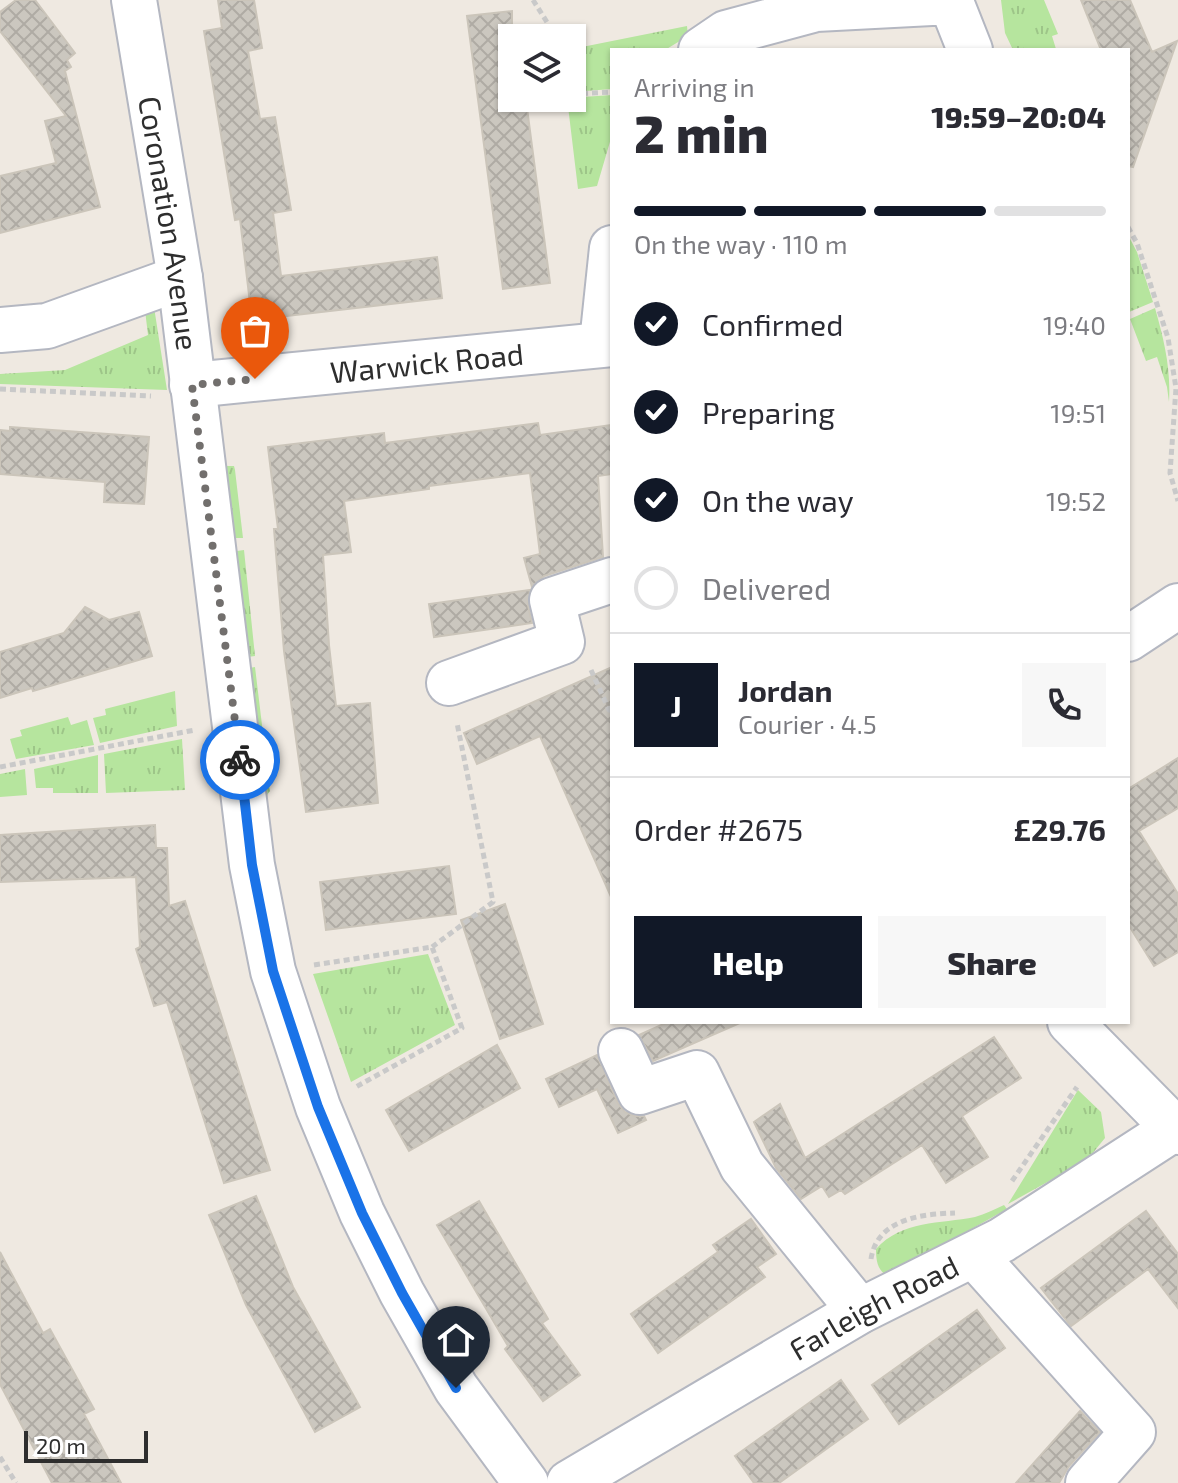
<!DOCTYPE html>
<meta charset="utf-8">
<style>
body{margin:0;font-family:"Exo 2",sans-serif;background:#f7f7f7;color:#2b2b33;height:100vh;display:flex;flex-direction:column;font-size:30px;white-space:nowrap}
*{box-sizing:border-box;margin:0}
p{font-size:26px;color:#7c7c81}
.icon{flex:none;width:44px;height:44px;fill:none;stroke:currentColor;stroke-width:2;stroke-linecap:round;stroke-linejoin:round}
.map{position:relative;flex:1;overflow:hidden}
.drawer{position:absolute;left:610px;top:48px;width:520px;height:976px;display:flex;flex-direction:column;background:#fff;border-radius:0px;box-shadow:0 2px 6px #0004}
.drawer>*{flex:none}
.fabs{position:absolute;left:498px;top:24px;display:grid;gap:16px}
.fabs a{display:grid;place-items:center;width:88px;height:88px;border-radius:0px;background:#fff;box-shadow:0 2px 6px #0004;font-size:40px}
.scale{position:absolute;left:24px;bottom:20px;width:124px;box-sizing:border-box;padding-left:8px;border:4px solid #2e2e2e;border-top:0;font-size:22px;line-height:28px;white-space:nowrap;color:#2e2e2e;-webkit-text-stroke:6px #fff;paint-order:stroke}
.pin{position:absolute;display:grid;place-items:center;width:68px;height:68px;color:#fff;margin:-82px -34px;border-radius:50% 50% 50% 0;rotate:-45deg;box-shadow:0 0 8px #0007}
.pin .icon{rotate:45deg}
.courier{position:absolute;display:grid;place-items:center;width:80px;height:80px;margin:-40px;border:6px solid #1a73e8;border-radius:50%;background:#fff;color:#222;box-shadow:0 2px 10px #0007}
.summary em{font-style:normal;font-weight:800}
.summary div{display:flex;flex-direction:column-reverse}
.summary{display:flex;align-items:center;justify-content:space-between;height:136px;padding:0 24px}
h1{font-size:52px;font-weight:800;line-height:60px}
.bar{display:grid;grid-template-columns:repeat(4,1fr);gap:12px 8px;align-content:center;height:96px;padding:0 24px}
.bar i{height:10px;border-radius:6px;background:#e1e1e2}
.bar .active{background:#111827}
.bar p{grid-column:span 4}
.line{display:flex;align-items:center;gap:20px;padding:0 24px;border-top:2px solid #e1e1e2}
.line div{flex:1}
.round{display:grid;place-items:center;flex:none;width:84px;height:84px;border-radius:0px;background:#f7f7f7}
ol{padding:0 24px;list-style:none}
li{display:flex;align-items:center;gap:24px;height:88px}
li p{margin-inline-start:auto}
li .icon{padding:8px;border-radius:50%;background:#111827;color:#fff;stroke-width:4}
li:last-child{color:#7c7c81}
li i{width:44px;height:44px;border:4px solid #e1e1e2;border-radius:50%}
.primary-button{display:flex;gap:16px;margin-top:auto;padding:16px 24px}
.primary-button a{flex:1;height:92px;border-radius:0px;background:#111827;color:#fff;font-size:32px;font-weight:800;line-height:92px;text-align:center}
.primary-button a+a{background:#f7f7f7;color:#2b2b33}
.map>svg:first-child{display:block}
.grass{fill:url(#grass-tufts)}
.building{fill:url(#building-cross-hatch);stroke:#cbc5ba;stroke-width:2}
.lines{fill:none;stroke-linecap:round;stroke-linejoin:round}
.minor-casing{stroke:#b4b7c1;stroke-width:48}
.path{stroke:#c9c9c9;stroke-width:5;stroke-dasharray:6 4;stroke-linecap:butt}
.minor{stroke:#fff;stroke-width:44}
.done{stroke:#726f6d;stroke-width:8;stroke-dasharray:0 14.4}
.route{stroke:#1a73e8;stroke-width:10}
.labels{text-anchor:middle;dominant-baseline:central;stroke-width:7;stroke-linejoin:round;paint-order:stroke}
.street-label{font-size:30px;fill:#2e2e2e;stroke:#fff}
</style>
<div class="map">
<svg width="1178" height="1483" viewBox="0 0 1178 1483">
<defs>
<pattern id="grass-tufts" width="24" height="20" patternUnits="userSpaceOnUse" patternTransform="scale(2)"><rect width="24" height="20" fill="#b6e59e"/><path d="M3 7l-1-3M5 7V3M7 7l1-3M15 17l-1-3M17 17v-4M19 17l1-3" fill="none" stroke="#9dc588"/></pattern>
<pattern id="building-cross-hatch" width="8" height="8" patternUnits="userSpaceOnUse" patternTransform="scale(2)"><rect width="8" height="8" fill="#cbc7bf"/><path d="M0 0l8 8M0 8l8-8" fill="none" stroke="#afaba4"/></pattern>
</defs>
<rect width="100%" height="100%" fill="#efe9e1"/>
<!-- grass -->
<path class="grass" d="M 1001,0 L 1044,0 L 1058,34 L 1052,36 L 1056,49 L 1013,50 L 1005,33 Z
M 687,26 L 688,36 L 665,50 L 612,50 L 612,89 L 572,92 L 572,49 Z
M 612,95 L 612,135 L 597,186 L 578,189 L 567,98 Z
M 1128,235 L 1137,252 L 1153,302 L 1129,312 Z
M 144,302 L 154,307 L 167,390 L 0,384 L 0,374 L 65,370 L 148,335 Z
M 1155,308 C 1164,340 1171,368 1169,402 L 1167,387 L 1157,357 L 1146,361 L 1130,319 Z
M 222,466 L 234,466 L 235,470 L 243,538 L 228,538 Z
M 244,550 L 255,656 L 240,658 L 230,552 Z
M 255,667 L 270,791 L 267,795 L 256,795 L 243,669 Z
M 175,691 L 177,726 L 100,743 L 93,718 L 106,715 L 105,709 Z
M 68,717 L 71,725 L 87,720 L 94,745 L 16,759 L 10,739 L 22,736 L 20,730 Z
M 182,739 L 185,790 L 106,793 L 104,754 Z
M 98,755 L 98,793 L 53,793 L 53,788 L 36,788 L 34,769 Z
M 25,769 L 27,795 L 0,797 L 0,774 Z
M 428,954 L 455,1025 L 351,1082 L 313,974 Z
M 1078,1090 L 1101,1112 L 1105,1138 L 1087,1160 L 1008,1204 Z
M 1004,1205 L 1007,1209 L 888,1276 C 877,1271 876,1259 876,1249 C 902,1220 940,1224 975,1217 C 985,1214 995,1209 1004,1205 Z"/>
<!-- building -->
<path class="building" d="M 16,0 L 35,0 L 75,53 L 67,60 L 71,67 L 65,71 L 100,207 L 0,233 L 0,176 L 56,163 L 45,121 L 66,116 L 0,31 L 0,12 Z
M 218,0 L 254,0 L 262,48 L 248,51 L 260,119 L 275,117 L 291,210 L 273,213 L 281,276 L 437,257 L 442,298 L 252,320 L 240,219 L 235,220 L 204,31 L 222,28 Z
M 1081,0 L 1130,0 L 1152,52 L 1177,41 L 1133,167 L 1128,166 L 1128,50 L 1101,50 Z
M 512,11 L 512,110 L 527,108 L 550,283 L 503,289 L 467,16 Z
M 538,423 L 540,435 L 612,425 L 612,474 L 598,476 L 603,557 L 544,576 L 532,587 L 524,558 L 540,554 L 530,473 L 429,486 L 429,489 L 344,501 L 351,552 L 323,555 L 329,645 L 336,706 L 370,703 L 378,803 L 306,812 L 284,651 L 274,529 L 278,529 L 268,447 L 384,433 L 385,443 Z
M 10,427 L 149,437 L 144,504 L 104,502 L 105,482 L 0,474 L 0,430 L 10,431 Z
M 530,590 L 528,605 L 532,623 L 434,637 L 429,604 Z
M 85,607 L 109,620 L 139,612 L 152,656 L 33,691 L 32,688 L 0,698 L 0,652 L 64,633 Z
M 612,667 L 612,899 L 540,736 L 477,764 L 464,733 Z
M 1178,758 L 1178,808 L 1139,831 L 1178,894 L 1178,952 L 1154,966 L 1128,924 L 1128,789 Z
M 155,825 L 156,848 L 167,848 L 169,906 L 185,901 L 270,1170 L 224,1183 L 167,1002 L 154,1006 L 136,949 L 140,947 L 136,877 L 0,882 L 0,835 Z
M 449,866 L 456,914 L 326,930 L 320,882 Z
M 505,904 L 543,1024 L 500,1039 L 461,920 Z
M 668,1022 L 742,1022 L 653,1061 L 639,1035 Z
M 994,1037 L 1021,1078 L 962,1116 L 988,1157 L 946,1183 L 922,1145 L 845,1194 L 841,1190 L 829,1197 L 822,1186 L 801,1199 L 776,1168 L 754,1122 L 780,1104 L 805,1158 Z
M 497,1045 L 520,1088 L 409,1151 L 386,1110 Z
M 597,1055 L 618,1103 L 625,1112 L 635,1116 L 644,1116 L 646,1120 L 618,1133 L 597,1089 L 559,1107 L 546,1079 Z
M 256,1196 L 293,1287 L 360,1407 L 315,1432 L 246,1305 L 209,1215 Z
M 479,1201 L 548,1319 L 542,1323 L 580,1375 L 543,1401 L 505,1349 L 508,1346 L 437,1225 Z
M 1146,1211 L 1178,1254 L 1178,1308 L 1148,1269 L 1071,1326 L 1041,1288 Z
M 751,1219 L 776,1254 L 757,1267 L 765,1277 L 658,1353 L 631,1314 L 718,1252 L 713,1245 Z
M 0,1252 L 43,1333 L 50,1329 L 94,1409 L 84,1414 L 121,1483 L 52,1483 L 0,1384 Z
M 977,1310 L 1005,1348 L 899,1424 L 872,1385 Z
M 841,1380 L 868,1419 L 779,1483 L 754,1483 L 735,1456 Z
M 1080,1411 L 1100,1432 L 1069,1466 L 1059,1483 L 1016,1483 Z"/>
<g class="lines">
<!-- minor casing -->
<g class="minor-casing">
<g id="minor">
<path id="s1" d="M 134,0 L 180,278 L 252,865 L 273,971 L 318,1107 L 362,1213 L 402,1293 L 456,1388 L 526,1483"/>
<path d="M 701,50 L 726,33 L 816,9 L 951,2 L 970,50"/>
<path d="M 0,330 L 47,326 L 180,278"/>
<path d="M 602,343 L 612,248"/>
<path id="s2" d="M 192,385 L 612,344"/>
<path d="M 1128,639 L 1178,606"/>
<path d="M 449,683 L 562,642 L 552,600 L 612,580"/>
<path d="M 1070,1022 L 1178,1132"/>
<path d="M 621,1051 L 640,1092 L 697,1073 L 742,1166 L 860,1311"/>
<path d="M 974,1255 L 1133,1432 L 1088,1483"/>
<path id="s3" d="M 569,1483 L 860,1311 L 1002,1240 L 1175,1128"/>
</g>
</g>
<!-- path -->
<path class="path" d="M 533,0 L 557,38
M 572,94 L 612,92
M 1128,227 L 1137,243 L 1168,338 L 1176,388 L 1170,473 L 1178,501
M 0,389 L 151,396
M 591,670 L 609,710 L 612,711
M 0,767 L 195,730
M 432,947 L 493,902 L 457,723
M 314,965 L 432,947 L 462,1028 L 354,1088
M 1012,1181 L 1077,1087
M 871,1259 C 877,1219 921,1214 955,1213
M 0,1457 L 16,1483"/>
<!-- minor -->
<use href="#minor" class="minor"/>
</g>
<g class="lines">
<!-- done -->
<path class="done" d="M 240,760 L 192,385 L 255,379"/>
<!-- route -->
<path class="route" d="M 240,760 L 252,865 L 273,971 L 318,1107 L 362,1213 L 402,1293 L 456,1388"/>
</g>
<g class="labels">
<!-- street labels -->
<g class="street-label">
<text stroke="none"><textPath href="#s1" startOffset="226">Coronation Avenue</textPath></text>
<text stroke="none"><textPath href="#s2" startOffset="236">Warwick Road</textPath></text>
<text stroke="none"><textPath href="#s3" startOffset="352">Farleigh Road</textPath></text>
</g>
</g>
</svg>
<div class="fabs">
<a><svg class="icon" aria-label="layers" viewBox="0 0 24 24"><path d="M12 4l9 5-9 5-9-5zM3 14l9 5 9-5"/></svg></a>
</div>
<div class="scale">20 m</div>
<div class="pin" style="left:255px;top:379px;background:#ea580c"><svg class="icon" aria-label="bag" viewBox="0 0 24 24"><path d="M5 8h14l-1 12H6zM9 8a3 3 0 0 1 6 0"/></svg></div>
<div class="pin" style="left:456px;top:1388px;background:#1f2937"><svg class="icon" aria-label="home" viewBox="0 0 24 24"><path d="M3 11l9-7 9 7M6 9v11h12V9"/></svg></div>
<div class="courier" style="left:240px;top:760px"><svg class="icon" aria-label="bike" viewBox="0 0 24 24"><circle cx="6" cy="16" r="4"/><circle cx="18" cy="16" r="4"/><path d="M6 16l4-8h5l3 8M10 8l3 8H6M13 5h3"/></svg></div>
<section class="drawer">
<div class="summary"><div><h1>2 min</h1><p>Arriving in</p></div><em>19:59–20:04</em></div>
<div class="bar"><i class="active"></i><i class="active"></i><i class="active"></i><i></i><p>On the way · 110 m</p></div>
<ol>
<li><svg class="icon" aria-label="check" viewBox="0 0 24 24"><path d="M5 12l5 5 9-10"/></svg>Confirmed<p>19:40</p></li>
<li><svg class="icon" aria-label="check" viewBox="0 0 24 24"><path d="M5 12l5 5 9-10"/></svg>Preparing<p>19:51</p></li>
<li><svg class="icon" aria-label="check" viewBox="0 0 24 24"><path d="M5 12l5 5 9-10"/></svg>On the way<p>19:52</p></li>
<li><i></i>Delivered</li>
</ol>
<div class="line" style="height:144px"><b class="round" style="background:#111827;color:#fff">J</b><div><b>Jordan</b><p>Courier · 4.5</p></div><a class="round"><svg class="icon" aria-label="phone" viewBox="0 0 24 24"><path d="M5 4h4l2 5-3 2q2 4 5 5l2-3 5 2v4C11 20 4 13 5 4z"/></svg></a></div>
<div class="line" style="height:104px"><div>Order #2675</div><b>£29.76</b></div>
<div class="primary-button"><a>Help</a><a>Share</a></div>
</section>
</div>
